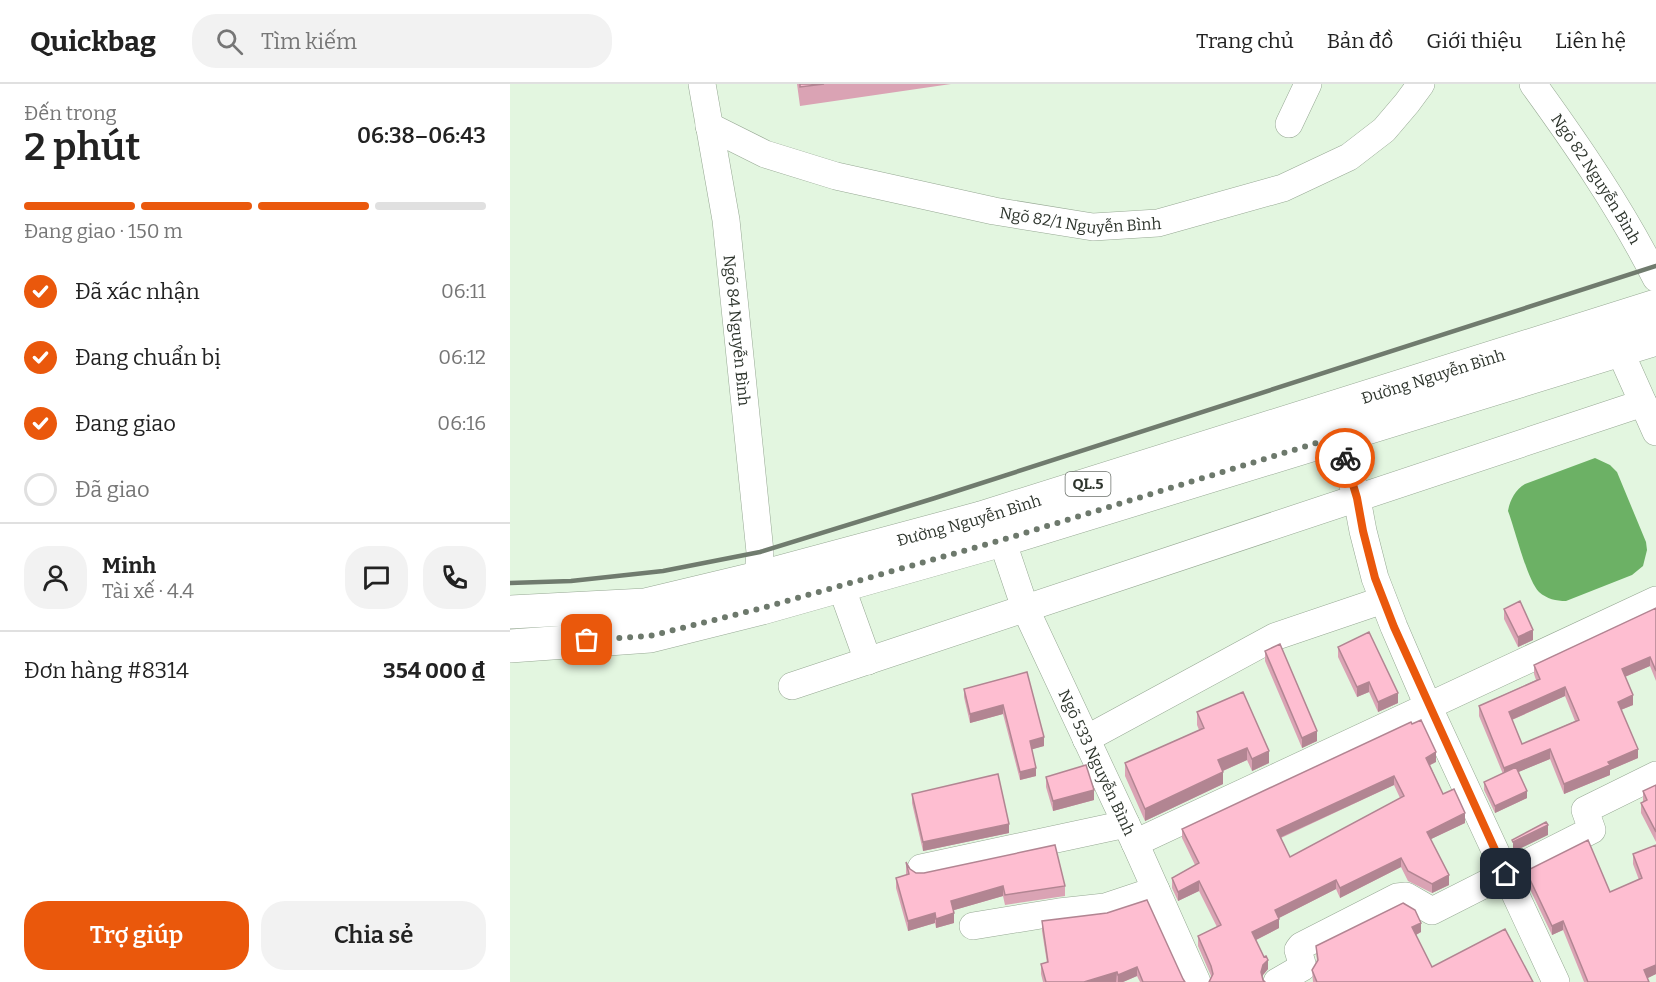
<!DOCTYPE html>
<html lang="vi">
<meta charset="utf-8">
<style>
body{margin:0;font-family:Bitter,serif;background:#f2f2f2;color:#222;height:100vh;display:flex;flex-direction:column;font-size:22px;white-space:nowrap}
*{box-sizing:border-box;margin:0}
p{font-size:20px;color:#767676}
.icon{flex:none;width:33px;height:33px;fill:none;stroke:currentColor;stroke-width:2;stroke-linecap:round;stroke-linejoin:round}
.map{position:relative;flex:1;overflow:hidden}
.panel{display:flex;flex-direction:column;background:#fff;width:510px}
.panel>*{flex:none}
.pin{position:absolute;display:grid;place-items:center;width:51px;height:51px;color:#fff;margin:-26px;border-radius:12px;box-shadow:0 3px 9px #0006}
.courier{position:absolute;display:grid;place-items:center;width:60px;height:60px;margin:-30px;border:4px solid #ea580c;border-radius:50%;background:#fff;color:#222;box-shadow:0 2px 8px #0007}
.headline em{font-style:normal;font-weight:600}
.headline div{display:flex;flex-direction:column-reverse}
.headline{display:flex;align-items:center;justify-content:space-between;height:102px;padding:0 24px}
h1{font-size:39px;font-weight:600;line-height:45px}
.bar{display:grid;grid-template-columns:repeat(4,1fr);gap:9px 6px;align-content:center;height:72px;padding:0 24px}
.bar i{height:8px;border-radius:4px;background:#e0e0e0}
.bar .active{background:#ea580c}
.bar p{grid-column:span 4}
.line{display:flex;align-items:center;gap:15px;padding:0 24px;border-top:2px solid #e0e0e0}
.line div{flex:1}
.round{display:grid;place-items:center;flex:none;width:63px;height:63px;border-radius:24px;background:#f2f2f2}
ol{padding:0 24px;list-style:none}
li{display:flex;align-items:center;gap:18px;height:66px}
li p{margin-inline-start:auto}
li .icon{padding:6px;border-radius:50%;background:#ea580c;color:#fff;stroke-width:4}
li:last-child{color:#767676}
li i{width:33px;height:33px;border:3px solid #e0e0e0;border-radius:50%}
.action{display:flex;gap:12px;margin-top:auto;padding:12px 24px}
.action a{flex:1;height:69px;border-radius:24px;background:#ea580c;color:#fff;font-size:24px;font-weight:600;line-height:69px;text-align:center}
.action a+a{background:#f2f2f2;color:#222}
header{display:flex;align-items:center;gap:36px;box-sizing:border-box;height:84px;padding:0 30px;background:#fff;border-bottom:2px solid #e0e0e0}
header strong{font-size:28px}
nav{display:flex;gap:33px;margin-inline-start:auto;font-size:21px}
.search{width:420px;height:54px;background:#f2f2f2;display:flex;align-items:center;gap:15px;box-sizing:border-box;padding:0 21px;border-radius:24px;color:#767676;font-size:22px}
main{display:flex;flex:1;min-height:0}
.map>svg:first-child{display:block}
.water{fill:#6cb165}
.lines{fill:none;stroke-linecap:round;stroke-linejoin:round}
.minor-casing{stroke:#96a893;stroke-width:28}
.highway-casing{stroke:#96a893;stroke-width:34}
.minor{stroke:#fff;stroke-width:27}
.highway{stroke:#fff;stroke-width:33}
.rail{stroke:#707b6e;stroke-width:4.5}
.wall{fill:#daa3b4;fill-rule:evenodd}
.shaded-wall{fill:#b28592}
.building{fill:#febed1;stroke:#b28592;stroke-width:1.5;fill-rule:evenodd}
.done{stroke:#6d796c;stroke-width:6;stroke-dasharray:0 10.8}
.route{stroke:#ea580c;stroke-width:8}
.labels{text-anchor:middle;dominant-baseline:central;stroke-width:6;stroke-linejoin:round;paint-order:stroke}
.shield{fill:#fff;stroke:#6d726c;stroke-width:1.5}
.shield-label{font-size:15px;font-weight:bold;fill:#2e352d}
.street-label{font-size:16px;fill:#2e352d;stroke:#fff}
</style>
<header>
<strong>Quickbag</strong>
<div class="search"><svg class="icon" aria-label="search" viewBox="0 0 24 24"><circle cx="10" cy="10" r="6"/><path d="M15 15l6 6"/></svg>Tìm kiếm</div>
<nav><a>Trang chủ</a><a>Bản đồ</a><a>Giới thiệu</a><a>Liên hệ</a></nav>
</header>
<main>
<section class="panel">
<div class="headline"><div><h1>2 phút</h1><p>Đến trong</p></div><em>06:38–06:43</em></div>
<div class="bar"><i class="active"></i><i class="active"></i><i class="active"></i><i></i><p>Đang giao · 150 m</p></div>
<ol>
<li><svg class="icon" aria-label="check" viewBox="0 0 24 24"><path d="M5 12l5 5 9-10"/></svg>Đã xác nhận<p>06:11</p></li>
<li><svg class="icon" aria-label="check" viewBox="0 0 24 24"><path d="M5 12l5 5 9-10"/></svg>Đang chuẩn bị<p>06:12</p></li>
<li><svg class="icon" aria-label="check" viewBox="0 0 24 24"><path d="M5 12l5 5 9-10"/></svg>Đang giao<p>06:16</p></li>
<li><i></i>Đã giao</li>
</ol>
<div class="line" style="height:108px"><a class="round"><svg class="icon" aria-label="person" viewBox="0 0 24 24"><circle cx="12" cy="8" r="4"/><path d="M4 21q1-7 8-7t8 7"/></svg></a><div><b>Minh</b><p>Tài xế · 4.4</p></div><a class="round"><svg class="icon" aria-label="chat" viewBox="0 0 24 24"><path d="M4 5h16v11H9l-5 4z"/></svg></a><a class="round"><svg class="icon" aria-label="phone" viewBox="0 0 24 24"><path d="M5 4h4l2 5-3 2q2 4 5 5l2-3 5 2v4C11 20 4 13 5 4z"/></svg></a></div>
<div class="line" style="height:78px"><div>Đơn hàng #8314</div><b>354 000 ₫</b></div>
<div class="action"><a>Trợ giúp</a><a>Chia sẻ</a></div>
</section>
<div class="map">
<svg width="1146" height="898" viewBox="0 0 1146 898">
<rect width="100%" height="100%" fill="#e3f6e0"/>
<!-- water -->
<path class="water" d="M 1085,374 L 1100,381 L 1107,388 L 1136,458 L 1137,466 L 1133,482 L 1122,491 L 1056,517 C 1046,517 1037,515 1029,508 C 1017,496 1005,445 998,427 C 1000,416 1005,406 1015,400 Z"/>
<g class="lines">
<!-- minor casing -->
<g class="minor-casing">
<g id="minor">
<path id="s1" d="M 192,0 L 216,136 L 250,468 L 248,494"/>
<path id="s2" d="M 1023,0 C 1068,62 1111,125 1146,194"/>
<path d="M 779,40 L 798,0"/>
<path id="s3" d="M 199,42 L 255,70 L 326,92 L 484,127 L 583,143 L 648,139 L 773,104 L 839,73 L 874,46 L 897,19 L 911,0"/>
<path d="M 1109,265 L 1146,348"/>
<path d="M 829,352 L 847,415 L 853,447 L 865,494 L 884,543 L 918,622 L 1046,898"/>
<path id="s4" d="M 492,456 L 515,524 L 625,759 L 687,898"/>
<path d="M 331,502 L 358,577"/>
<path d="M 282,602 L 1133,319"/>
<path d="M 576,655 L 764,553 L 873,516"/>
<path d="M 625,759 L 1146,516"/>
<path d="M 411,784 L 616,740"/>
<path d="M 463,842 L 549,828 L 595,823 L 646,806"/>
<path d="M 767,898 L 793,883 L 788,866 L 791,862 L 887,813 L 896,812 L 922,827 L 1082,746 L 1075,726 L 1146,691"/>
</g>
</g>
<!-- highway casing -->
<g class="highway-casing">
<g id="highway">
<path id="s5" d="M 0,528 L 135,521 L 248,494 L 471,434 L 1146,222"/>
<path d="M 0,562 L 140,552 L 252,524 L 492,456 L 1146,255"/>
</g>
</g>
<!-- minor -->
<use href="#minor" class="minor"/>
<!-- highway -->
<use href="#highway" class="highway"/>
<!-- rail -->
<path class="rail" d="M 0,499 L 61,497 L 153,487 L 250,468 L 425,414 L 1146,182"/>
</g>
<!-- wall -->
<path class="wall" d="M 287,0 L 441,0 L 290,22 Z
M 1146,524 L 1146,597 L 1140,582 L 1115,593 L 1123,621 L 1111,626 L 1128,674 L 1100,686 L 1100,691 L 1054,710 L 1040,675 L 1008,688 L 1017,714 L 985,729 L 974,706 L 974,698 L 993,690 L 969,632 L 969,622 L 1026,596 L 1024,590 L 1024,581 ZM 1055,612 L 1065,637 L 1012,660 L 1002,636 Z
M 994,525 L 1023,556 L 1008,563 L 994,535 Z
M 828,563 L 888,619 L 868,628 L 859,608 L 847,613 L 828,573 Z
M 755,567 L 807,657 L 792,664 L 755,577 Z
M 517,588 L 534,662 L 522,665 L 526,692 L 510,696 L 493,630 L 460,639 L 454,613 L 454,605 Z
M 687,628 L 759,679 L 742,687 L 737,676 L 713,687 L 713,700 L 635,737 L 615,692 L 615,679 L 689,646 L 687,641 Z
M 926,678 L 920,681 L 933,710 L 955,739 L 921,755 L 939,801 L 922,809 L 898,797 L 891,783 L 830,814 L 826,805 L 769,834 L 769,844 L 746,856 L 758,885 L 753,891 L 753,896 L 700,897 L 701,892 L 688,862 L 688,852 L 707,843 L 689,807 L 668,817 L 662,804 L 662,794 L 685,781 L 672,754 L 672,745 ZM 884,701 L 890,714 L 780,773 L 771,754 Z
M 536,693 L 584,716 L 543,727 L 536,703 Z
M 1146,701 L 1146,758 L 1131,729 L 1131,719 L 1133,718 L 1133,707 Z
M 402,710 L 499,749 L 413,767 L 402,719 Z
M 1146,761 L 1146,890 L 1137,894 L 1139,898 L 1074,898 L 1053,846 L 1042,851 L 1016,797 L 1016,787 L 1100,808 L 1129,796 L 1123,780 L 1123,770 Z
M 396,778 L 400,785 L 406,789 L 555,802 L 555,812 L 495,821 L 493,812 L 444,826 L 444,839 L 426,844 L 425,839 L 398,847 L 386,804 L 386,794 L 396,791 Z
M 532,837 L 673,895 L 675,898 L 630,898 L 627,892 L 613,898 L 533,898 L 531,890 L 531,880 L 537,879 L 532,847 Z
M 911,848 L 906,851 L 922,883 L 1023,898 L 803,898 L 802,886 L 807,878 L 806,862 Z"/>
<!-- shaded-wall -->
<path class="shaded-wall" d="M 1023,546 L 1023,556 L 1008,563 L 1008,553 Z
M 1140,573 L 1140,582 L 1112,594 L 1112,585 Z
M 859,598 L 859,608 L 847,613 L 847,603 Z
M 1055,603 L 1055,612 L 999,637 L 999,628 Z
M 888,609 L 888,619 L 868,628 L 868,618 Z
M 1123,611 L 1123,621 L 1108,627 L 1108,618 Z
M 493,621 L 493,630 L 460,639 L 460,630 Z
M 807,647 L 807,657 L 792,664 L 792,654 Z
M 534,653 L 534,662 L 520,666 L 520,657 Z
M 737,664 L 737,676 L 708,689 L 708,676 Z
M 1040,665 L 1040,675 L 994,694 L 994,684 Z
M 1128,665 L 1128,674 L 1100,686 L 1100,691 L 1054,710 L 1054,700 L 1098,678 Z
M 759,667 L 759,679 L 742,687 L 742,675 Z
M 926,668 L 926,678 L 916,683 L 916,674 Z
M 526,684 L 526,692 L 510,696 L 510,688 Z
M 713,688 L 713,700 L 635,737 L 635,725 Z
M 884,692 L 884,701 L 767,755 L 767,746 Z
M 584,706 L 584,716 L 543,727 L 543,717 Z
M 1017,707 L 1017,714 L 985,729 L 985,722 Z
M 955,729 L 955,739 L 917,757 L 917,748 Z
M 499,740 L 499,749 L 413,767 L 413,758 Z
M 1038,741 L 1038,751 L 1003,768 L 1003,758 Z
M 891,774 L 891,783 L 830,814 L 830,804 Z
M 939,791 L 939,801 L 922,809 L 922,800 Z
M 826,796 L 826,805 L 765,836 L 765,826 Z
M 689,797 L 689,807 L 668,817 L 668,808 Z
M 493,802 L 493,812 L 441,827 L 441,817 Z
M 425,829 L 425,839 L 398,847 L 398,837 Z
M 444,829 L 444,839 L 426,844 L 426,835 Z
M 769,835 L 769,844 L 742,858 L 742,848 Z
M 1053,837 L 1053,846 L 1042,851 L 1042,842 Z
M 911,839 L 911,848 L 902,853 L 902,843 Z
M 758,876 L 758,885 L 753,891 L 751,897 L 751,888 L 753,881 Z
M 1146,881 L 1146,890 L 1134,896 L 1134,886 Z
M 627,883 L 627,892 L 613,898 L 608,898 L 608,891 Z
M 607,888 L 606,898 L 574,898 Z"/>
<!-- building -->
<path class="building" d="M 290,0 L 314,0 L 290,3 Z
M 1010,517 L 1023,546 L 1008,553 L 994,525 Z
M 1146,524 L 1146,587 L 1140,573 L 1112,585 L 1123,611 L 1108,618 L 1128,665 L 1098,678 L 1100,681 L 1054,700 L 1040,665 L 994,684 L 969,622 L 1030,595 L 1024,581 ZM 1055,603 L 1069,636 L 1012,660 L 999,628 Z
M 859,548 L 888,609 L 868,618 L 859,598 L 847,603 L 828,563 Z
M 770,560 L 807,647 L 792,654 L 755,567 Z
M 517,588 L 534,653 L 520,657 L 526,684 L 510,688 L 493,621 L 460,630 L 454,605 Z
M 733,608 L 759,667 L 742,675 L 737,664 L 708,676 L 713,688 L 635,725 L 615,679 L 694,644 L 687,628 Z
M 911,636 L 926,668 L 916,674 L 933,710 L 944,705 L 955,729 L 917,748 L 939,791 L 922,800 L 898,787 L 891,774 L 830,804 L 826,796 L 765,826 L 769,835 L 742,848 L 754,873 L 756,872 L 758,876 L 753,881 L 751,888 L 753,896 L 755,898 L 699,898 L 703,890 L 701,882 L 688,852 L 711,841 L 689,797 L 668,808 L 662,794 L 689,779 L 672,745 L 901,638 L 902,640 ZM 884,692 L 894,712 L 780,773 L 767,746 Z
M 576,681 L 584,706 L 543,717 L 536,693 Z
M 1006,683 L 1017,707 L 985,722 L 974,698 Z
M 488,690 L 499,740 L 413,758 L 402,710 Z
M 1146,701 L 1146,748 L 1131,719 L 1137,716 L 1133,707 Z
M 1036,738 L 1038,741 L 1003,758 L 1002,756 Z
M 1078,756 L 1100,808 L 1132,794 L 1123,770 L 1146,761 L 1146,881 L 1134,886 L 1139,898 L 1078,898 L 1053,837 L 1042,842 L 1016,787 Z
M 545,761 L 555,802 L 495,811 L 493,802 L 441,817 L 444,829 L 426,835 L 425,829 L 398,837 L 386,794 L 399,790 L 396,778 L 400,785 L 406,789 L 414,789 Z
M 637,816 L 673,895 L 675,898 L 633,898 L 627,883 L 608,891 L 607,888 L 574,898 L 536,898 L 531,880 L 538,878 L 532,837 L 597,829 Z
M 893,819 L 905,826 L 911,839 L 902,843 L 922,883 L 995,845 L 1023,898 L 807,898 L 802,886 L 808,876 L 806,862 Z"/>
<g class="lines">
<!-- done -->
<path class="done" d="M 77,556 L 140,552 L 252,524 L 492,456 L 829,352 L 835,374"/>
<!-- route -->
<path class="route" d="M 835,374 L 847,414 L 853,447 L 865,494 L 884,543 L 996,790"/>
</g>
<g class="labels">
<!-- shield labels -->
<rect class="shield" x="555.5" y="388" width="45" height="24" rx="4.5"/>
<g class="shield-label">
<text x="578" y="400">QL.5</text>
</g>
<!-- street labels -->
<g class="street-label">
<text stroke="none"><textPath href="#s2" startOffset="114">Ngõ 82 Nguyễn Bình</textPath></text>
<text stroke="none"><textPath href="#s3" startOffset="386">Ngõ 82/1 Nguyễn Bình</textPath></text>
<text stroke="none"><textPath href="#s1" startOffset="249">Ngõ 84 Nguyễn Bình</textPath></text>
<text stroke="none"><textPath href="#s5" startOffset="956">Đường Nguyễn Bình</textPath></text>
<text stroke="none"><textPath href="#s5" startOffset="470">Đường Nguyễn Bình</textPath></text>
<text stroke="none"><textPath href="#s4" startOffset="242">Ngõ 533 Nguyễn Bình</textPath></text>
</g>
</g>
</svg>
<div class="pin" style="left:77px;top:556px;background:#ea580c"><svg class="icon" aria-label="bag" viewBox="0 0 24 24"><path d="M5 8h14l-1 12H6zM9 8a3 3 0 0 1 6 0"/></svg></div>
<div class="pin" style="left:996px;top:790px;background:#1f2937"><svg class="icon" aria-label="home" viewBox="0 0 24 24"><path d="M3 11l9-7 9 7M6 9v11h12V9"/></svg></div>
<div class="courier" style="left:835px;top:374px"><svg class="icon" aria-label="bike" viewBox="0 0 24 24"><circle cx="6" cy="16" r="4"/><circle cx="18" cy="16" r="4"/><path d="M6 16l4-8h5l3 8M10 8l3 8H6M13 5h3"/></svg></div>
</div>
</main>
